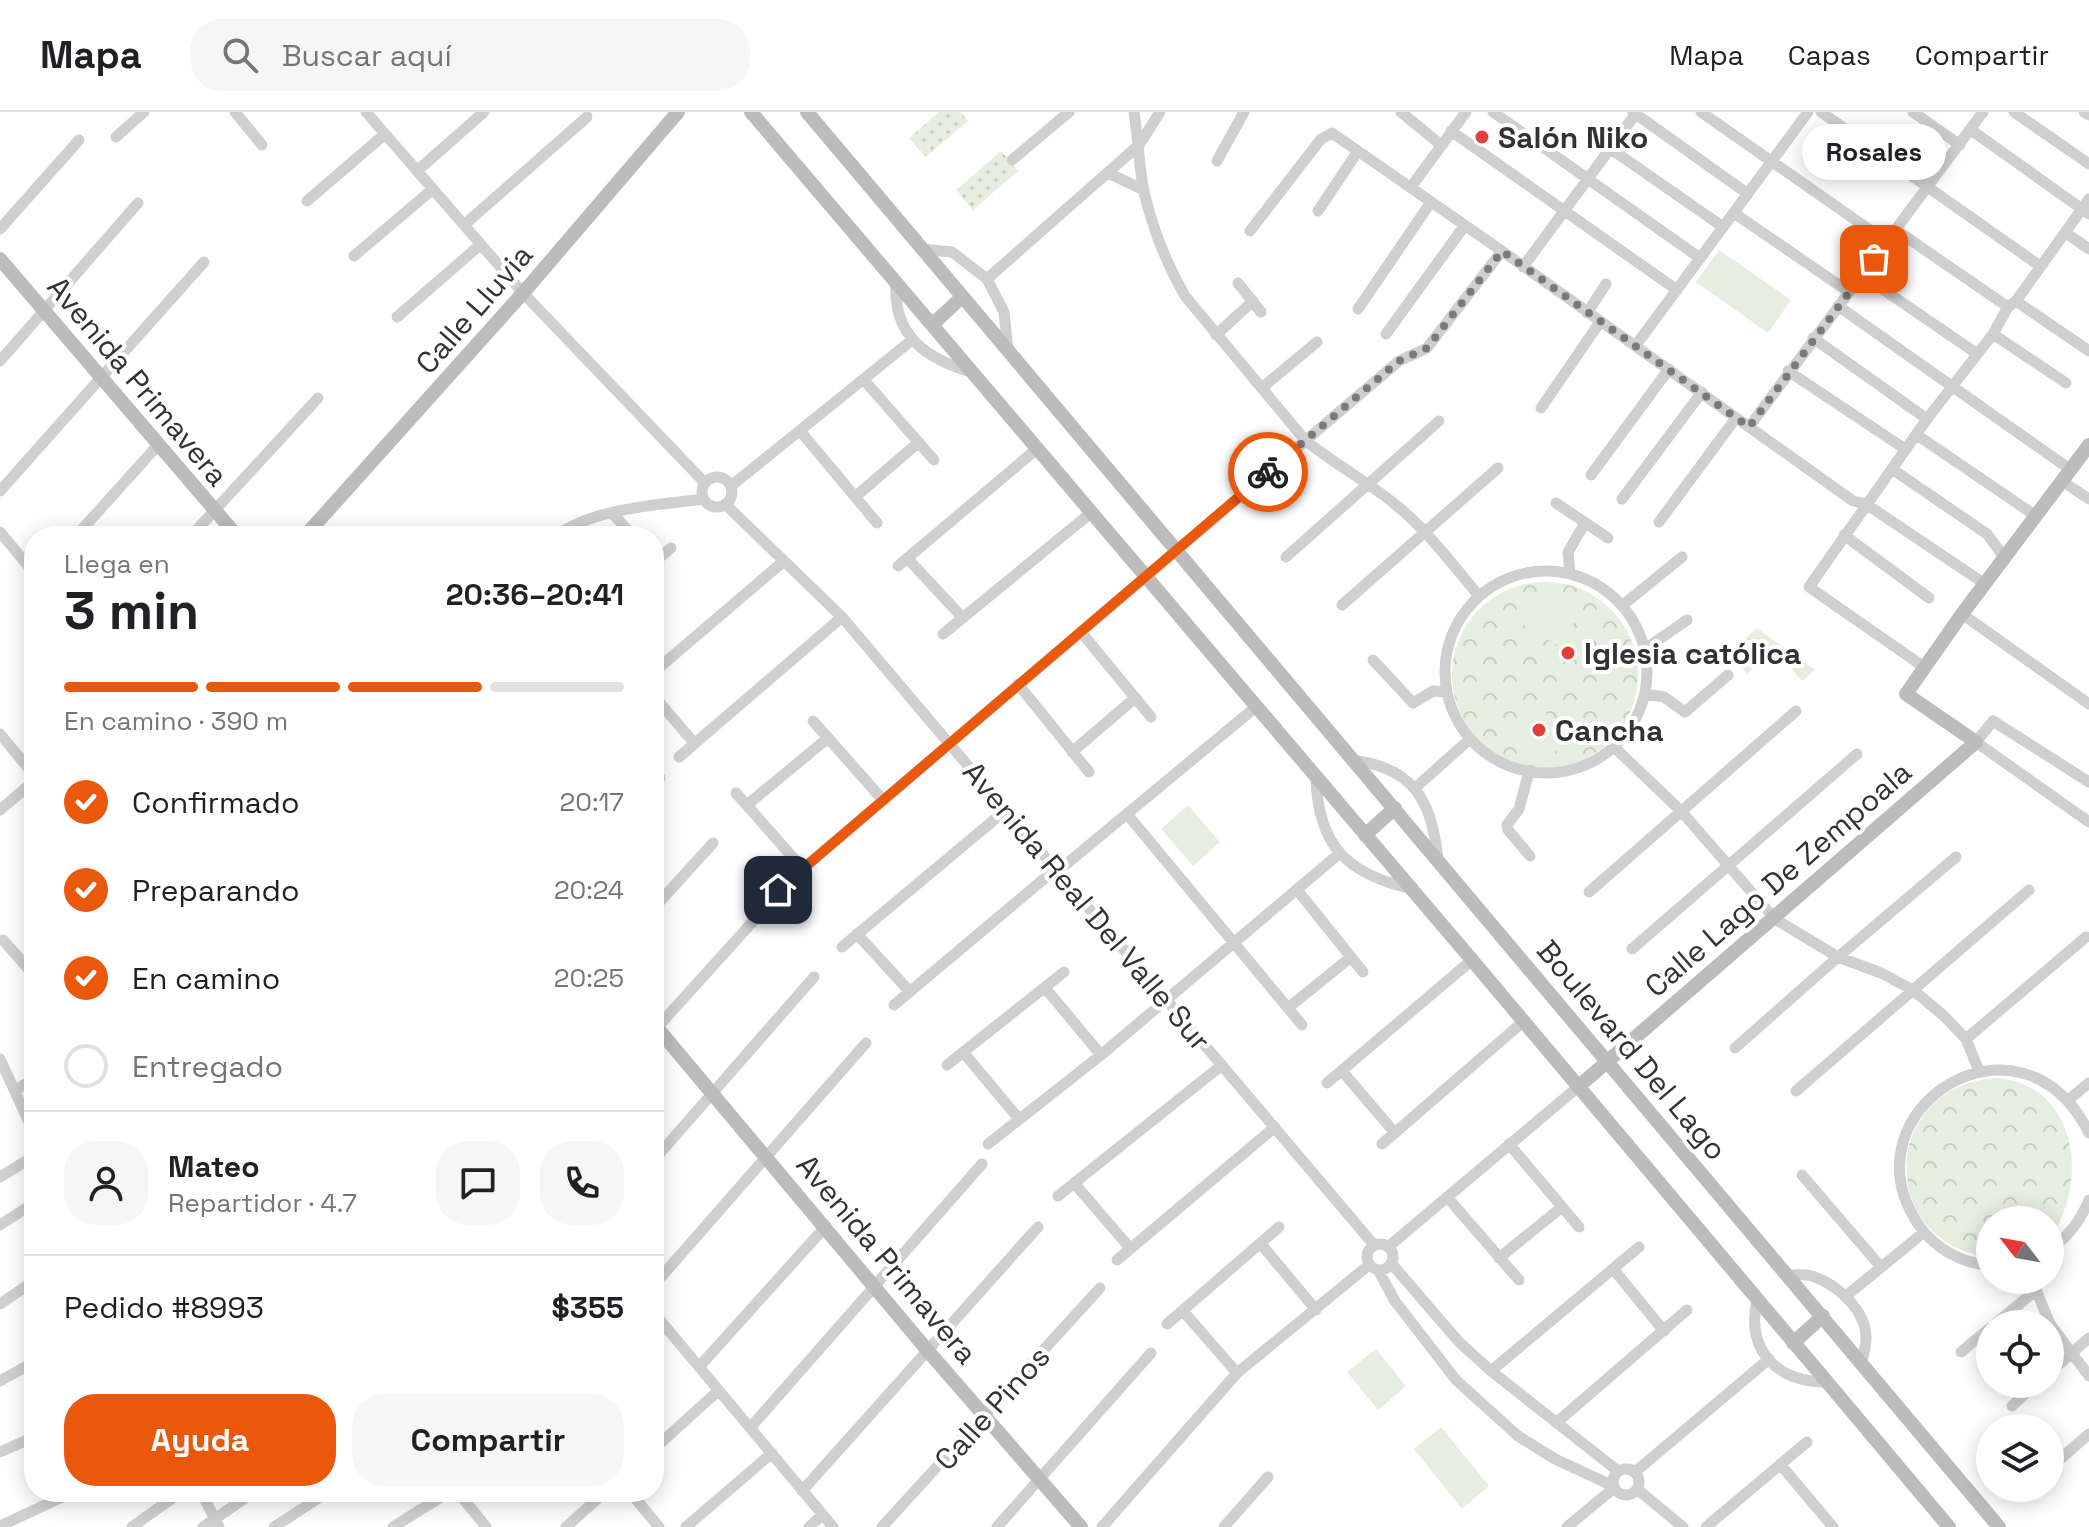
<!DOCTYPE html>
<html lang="es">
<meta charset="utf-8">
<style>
body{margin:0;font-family:"Space Grotesk",sans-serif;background:#f6f6f6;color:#202124;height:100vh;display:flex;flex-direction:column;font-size:30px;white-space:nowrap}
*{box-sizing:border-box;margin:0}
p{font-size:26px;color:#757577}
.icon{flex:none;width:44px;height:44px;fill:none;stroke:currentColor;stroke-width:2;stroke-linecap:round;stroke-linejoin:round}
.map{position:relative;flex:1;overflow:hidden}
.sheet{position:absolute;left:24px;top:414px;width:640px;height:976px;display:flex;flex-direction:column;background:#fff;border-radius:32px;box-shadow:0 4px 20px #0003}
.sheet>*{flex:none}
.needle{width:52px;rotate:301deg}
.fabs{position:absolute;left:1976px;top:1094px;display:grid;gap:16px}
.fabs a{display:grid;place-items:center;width:88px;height:88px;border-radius:50%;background:#fff;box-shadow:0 4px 20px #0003;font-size:40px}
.pin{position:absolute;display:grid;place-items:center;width:68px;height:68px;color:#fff;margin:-34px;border-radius:16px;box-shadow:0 4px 12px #0006}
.courier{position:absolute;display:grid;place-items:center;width:80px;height:80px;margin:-40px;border:6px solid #ea580c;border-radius:50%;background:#fff;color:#222;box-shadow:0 2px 10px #0007}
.bubble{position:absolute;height:56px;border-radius:28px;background:#fff;box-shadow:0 4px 20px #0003;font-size:26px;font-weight:600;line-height:56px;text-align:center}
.headline em{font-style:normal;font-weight:600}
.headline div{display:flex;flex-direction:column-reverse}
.headline{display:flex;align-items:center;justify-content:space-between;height:136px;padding:0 40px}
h1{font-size:52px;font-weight:600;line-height:60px}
.bar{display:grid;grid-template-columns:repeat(4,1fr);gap:12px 8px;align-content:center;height:96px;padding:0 40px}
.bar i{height:10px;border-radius:6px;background:#e0e0e0}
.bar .on{background:#ea580c}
.bar p{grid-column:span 4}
.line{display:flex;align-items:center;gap:20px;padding:0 40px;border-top:2px solid #e0e0e0}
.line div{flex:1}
.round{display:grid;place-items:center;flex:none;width:84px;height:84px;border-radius:32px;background:#f6f6f6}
ol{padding:0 40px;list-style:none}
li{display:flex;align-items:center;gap:24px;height:88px}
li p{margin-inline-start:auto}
li .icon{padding:8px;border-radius:50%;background:#ea580c;color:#fff;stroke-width:4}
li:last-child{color:#757577}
li i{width:44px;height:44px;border:4px solid #e0e0e0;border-radius:50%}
.cta{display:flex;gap:16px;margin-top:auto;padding:16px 40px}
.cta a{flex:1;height:92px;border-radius:32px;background:#ea580c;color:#fff;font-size:32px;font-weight:600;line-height:92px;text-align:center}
.cta a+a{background:#f6f6f6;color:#202124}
header{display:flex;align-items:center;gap:48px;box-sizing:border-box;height:112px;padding:0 40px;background:#fff;border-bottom:2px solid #e0e0e0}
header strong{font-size:38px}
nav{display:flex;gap:44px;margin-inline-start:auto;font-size:28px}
.search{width:560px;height:72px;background:#f6f6f6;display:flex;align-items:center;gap:20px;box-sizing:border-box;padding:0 28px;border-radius:32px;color:#757577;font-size:30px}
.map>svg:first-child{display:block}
.grass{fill:url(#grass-dots)}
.park{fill:url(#park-crowns)}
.garden{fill:#e6eee0}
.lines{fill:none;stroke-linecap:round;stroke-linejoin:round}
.street{stroke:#cfcfcf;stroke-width:11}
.secondary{stroke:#bcbcbc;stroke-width:14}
.done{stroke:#7a7a7a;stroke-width:8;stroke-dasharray:0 14.4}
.route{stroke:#ea580c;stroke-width:10}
.poi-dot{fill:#e2403b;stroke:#fff;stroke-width:3}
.labels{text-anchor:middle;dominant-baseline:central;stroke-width:8;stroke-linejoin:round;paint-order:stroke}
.poi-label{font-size:30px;font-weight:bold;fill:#323232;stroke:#fff;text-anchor:start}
.street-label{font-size:30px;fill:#323232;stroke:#fff}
</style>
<header>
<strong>Mapa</strong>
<div class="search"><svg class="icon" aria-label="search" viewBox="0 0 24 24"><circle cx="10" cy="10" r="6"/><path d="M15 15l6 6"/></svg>Buscar aquí</div>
<nav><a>Mapa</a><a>Capas</a><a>Compartir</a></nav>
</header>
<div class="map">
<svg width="2089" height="1415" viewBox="0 0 2089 1415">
<defs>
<pattern id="grass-dots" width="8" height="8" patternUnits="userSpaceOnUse" patternTransform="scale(2)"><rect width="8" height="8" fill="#e6eee0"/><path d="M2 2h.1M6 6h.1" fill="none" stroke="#c6cdc1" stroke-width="1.8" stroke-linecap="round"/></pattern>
<pattern id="park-crowns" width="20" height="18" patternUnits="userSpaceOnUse" patternTransform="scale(2)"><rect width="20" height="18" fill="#e6eee0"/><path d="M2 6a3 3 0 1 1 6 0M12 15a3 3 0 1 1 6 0" fill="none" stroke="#c6cdc1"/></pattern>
</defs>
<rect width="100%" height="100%" fill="#fff"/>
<!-- grass -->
<path class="grass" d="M 939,0 L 960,0 L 968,9 L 926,45 L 909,26 Z
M 1001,39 L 1018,59 L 973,98 L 956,78 Z"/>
<!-- park -->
<path class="park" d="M1452 563a93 93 0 1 1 186 0a93 93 0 1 1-186 0Z
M 1757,516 L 1815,558 L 1802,569 L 1775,538 L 1747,562 L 1729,541 Z
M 1996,966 C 2079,972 2089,1072 2050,1126 L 2050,1108 L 1990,1108 L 1990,1145 L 1986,1145 C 1874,1126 1883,973 1996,966 Z"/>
<!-- garden -->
<path class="garden" d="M 1719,138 L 1791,188 L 1768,221 L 1696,170 Z
M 1536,479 L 1578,505 L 1559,535 L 1518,509 Z
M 1527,589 L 1570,616 L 1551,646 L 1509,619 Z
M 1188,693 L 1220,730 L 1193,754 L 1161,717 Z
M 1376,1237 L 1406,1274 L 1378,1298 L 1347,1260 Z
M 1441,1315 L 1489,1374 L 1462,1397 L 1414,1337 Z"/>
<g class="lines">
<!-- street -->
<path class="street" d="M 235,0 L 262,33
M 366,0 L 523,181 L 705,371
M 1134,0 C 1138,26 1139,54 1144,80 C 1153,118 1166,151 1185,184 L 1305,328 C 1334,352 1367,369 1396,393 C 1427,418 1453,453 1479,484
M 1401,0 L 1441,33
M 1493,0 L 1700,146
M 1633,0 L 1748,82
M 1701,0 L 1887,130
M 1821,0 L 2040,154
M 1913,0 L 1960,33
M 2014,0 L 2089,52
M 2084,0 L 2089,3
M 1971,18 L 2089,102
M 1451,19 L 1677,178
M 116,25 L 144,0
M 1611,37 L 1723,115
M 1012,48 L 1069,0
M 1217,49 L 1244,0
M 417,59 L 484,0
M 1108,61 L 1144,78
M 1411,75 L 1466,0
M 307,89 L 385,22
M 1318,99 L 1358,39
M 1734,101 L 1849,180
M 464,113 L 587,5
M 0,117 L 79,28
M 1896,118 L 2008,195
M 1250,119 L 1321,27 L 1332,21 L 1502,139 L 1853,389 L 1866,392 L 1985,472
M 2066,121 L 2089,137
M 921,137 L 952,140 L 987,167 L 1004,200 L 1008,239
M 354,144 L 433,77
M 1523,155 L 1637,0
M 1862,163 L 1976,241
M 987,167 L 1139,33 L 1160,0
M 896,169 C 892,224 926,247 974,261
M 1238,171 L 1261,200
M 2016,189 L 2089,239
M 1838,194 L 2071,358
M 1358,197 L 1431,90
M 1587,201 L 1606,172
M 397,205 L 480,133
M 1386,222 L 1465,113
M 1993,222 L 2066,271
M 1216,223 L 1253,189
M 1813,226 L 1927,307
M 1636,233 L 1808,0
M 0,249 L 138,91
M 1788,259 L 1905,337
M 864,268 L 934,348
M 1263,275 L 1317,230
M 1541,296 L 1600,210
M 1749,315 L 1983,0
M 801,320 L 877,411
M 1917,323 L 2036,404
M 1892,357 L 1987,422 L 2004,445
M 1591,363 L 1669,257
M702 380a15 15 0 1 1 30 0a15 15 0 1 1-30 0Z
M 2062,369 L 2089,387
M 731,374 L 912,228
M 0,379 L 204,150
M 855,385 L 919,330
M 1622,387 L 1702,280
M 1556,391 L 1608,426
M 725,392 L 842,505 L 1374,1133
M 612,401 L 633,424
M 1659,410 L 1736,306
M 0,420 L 34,461
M 1844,423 L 1929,486
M 76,424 L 159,332
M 191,424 L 318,286
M 556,424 C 593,396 658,393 704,387
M 1286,445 L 1439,309
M 907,446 L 963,506
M 654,450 L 671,436
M 898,454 L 1038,336
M1445 560a101 101 0 1 1 202 0a101 101 0 1 1-202 0Z
M 1570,461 L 1568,440 L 1585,411
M 1342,493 L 1498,356
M 1623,493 L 1682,445
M 1962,502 L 2089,592
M 1081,520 L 1151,605
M 943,522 L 1092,400
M 1645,537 L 1687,508
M 1373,548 L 1413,591 L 1433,579 L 1447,580
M 1924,555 L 1809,475 L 1927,307 L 1993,222 L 2008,195 L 2016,189 L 2089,87
M 654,560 L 784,449
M 1018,572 L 1089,660
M 1645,582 L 1664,585 L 1685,600 L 1728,563
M 654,584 L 694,631
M 813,609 L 883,688
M 0,622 L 34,663
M 1614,635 L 1681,699 L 1775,807 L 1838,845 L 1881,861 L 1913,878 L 1944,904 L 1966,927 L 1979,959
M 1072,640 L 1135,586
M 679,645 L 842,505
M 1351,648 C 1414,655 1432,689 1438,747
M 1529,660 L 1519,697 L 1507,713 L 1508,718 L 1530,744
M 1316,666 C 1318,734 1347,762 1412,777
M 2089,670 L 1993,609 L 1976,630 L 2089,710
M 654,673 L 660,666
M 1415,676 L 1470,627
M 736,681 L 803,757
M 747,693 L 828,626
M 0,698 L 34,669
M 1127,702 L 1302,913
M 778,778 L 1399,249 L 1427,236 L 1502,139
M 1298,779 L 1363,860
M 1589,780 L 1796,599
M 654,796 L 713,731
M 857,822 L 910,880
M 3,828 L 34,863
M 842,835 L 1006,698
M 1632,837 L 1857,642
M 1046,877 L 1101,943
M 894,893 L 1045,766 L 1058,759 L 1257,594
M 1288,896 L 1351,845
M 654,919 L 767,794
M 1966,927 L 2086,825
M 1735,936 L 1838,845 L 1956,745
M 963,940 L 1019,1007
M 0,947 L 34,1021
M 947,953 L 1064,860
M 1342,959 L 1395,1021
M 1327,971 L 1472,848
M 15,979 L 34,966
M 1796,979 L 2029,778
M 2068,988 L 2089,971
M 988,1032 L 1101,943 L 1340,741
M 1382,1032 L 1524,909
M 1509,1032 L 1579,1115
M 654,1048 L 814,865
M 1802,1063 L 1881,1155
M 0,1065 L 34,1044
M 1074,1071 L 1130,1136
M 1058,1084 L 1222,953
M 1447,1085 L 1519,1168
M 0,1113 L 34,1091
M 1261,1132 L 1316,1198
M1367 1145a13 13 0 1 1 26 0a13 13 0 1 1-26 0Z
M 1388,1135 L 1578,975
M 2050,1138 C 2068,1124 2080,1110 2089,1088
M 1499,1146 L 1562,1095
M 1117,1148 L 1275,1015
M 1391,1151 L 1459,1230 L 1491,1259 L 1618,1359
M 1990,1153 C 1962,1152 1934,1136 1918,1112 C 1842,997 2021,884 2089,1021
M 1378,1158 L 1395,1189 L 1456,1268 L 1518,1324 L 1555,1347 L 1613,1374
M 1614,1158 L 1664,1219
M 1787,1163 C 1795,1163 1804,1162 1812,1164 C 1837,1172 1867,1199 1866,1227 C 1866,1235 1863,1244 1861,1252
M 2032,1168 L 2050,1212
M 654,1173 L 866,931
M 1846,1184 L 1923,1121
M 1757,1188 C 1746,1238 1776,1269 1824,1270
M 0,1192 L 34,1169
M 1183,1199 L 1237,1261
M 654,1201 L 833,1415
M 1167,1212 L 1279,1115
M 1995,1212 L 2035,1179
M 2050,1212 L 2089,1264
M 1961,1240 L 1990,1216
M 699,1255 L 826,1114
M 1491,1259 L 1639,1135
M 2050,1260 L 2089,1226
M 0,1269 L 34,1250
M 2012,1294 L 2036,1272
M 1556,1311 L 1687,1198
M 750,1316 L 982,1052
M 654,1337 L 718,1279
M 0,1340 L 34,1325
M 2059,1348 L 2089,1322
M 1780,1352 L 1833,1415
M1613 1370a13 13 0 1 1 26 0a13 13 0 1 1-26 0Z
M 1635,1360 L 1769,1247
M 1637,1377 L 1683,1415
M 802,1379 L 1038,1115
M 201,1380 L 219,1415
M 458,1380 L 486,1415
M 630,1380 L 659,1415
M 0,1414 L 73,1380
M 132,1415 L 181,1380
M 203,1415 L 254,1380
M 274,1415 L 328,1380
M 393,1415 L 449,1380
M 566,1415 L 605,1380
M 686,1415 L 772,1341
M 809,1415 L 822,1403
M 882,1415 L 1100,1176
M 997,1415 L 1151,1241
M 1102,1415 L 1237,1261 L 1369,1153
M 1224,1415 L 1268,1365
M 1567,1415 L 1614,1376
M 1706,1415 L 1807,1330"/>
<!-- secondary -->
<path class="secondary" d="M 751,0 L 1472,848 L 1949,1415
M 807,0 L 1999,1415
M 0,147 L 237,424
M 933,212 L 962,185
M 305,424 L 523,181 L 678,0
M 1365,723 L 1395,696
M 654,912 L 928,1239 L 1081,1415
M 1578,975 L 1976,630 L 1906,582 L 1962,502 L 2089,333
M 1793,1231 L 1823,1204"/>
</g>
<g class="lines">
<!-- done -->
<path class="done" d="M 1268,360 L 1399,249 L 1427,236 L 1502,139 L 1749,315 L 1874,147"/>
<!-- route -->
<path class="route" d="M 778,778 L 1268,360"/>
</g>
<!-- markers -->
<g class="poi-dot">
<circle cx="1482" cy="25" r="8"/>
<circle cx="1568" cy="541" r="8"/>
<circle cx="1539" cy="618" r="8"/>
</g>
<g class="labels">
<!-- poi labels -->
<g class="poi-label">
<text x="1498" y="25">Salón Niko</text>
<text x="1584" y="541">Iglesia católica</text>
<text x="1555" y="618">Cancha</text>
</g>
<!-- street labels -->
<g class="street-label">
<text transform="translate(474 197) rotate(-49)">Calle Lluvia</text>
<text transform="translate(138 269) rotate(50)">Avenida Primavera</text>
<text transform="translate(1778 767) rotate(-41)">Calle Lago De Zempoala</text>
<text transform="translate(1087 794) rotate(50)">Avenida Real Del Valle Sur</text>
<text transform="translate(1632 938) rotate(50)">Boulevard Del Lago</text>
<text transform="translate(887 1147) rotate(50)">Avenida Primavera</text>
<text transform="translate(992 1296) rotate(-48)">Calle Pinos</text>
</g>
</g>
</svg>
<div class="fabs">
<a><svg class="needle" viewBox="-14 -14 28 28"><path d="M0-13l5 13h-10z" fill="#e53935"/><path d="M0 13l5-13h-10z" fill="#757577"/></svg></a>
<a><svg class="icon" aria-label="locate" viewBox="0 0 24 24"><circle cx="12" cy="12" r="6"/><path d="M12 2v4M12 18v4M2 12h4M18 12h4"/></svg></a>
<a><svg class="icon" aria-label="layers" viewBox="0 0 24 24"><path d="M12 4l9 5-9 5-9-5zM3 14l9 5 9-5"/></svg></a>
</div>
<div class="pin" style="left:1874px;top:147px;background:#ea580c"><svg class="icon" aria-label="bag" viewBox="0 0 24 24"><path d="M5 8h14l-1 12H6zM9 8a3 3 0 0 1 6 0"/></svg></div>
<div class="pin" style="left:778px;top:778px;background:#1f2937"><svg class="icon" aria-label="home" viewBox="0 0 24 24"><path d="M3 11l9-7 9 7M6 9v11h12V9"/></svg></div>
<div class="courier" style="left:1268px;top:360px"><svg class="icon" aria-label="bike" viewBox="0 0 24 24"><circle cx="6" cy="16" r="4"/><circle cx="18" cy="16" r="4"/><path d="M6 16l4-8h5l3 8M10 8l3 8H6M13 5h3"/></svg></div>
<div class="bubble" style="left:1802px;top:12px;width:144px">Rosales</div>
<section class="sheet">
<div class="headline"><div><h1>3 min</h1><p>Llega en</p></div><em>20:36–20:41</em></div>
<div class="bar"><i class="on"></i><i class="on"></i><i class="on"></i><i></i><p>En camino · 390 m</p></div>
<ol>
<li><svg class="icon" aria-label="check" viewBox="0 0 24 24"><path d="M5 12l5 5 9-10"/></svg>Confirmado<p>20:17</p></li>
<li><svg class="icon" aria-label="check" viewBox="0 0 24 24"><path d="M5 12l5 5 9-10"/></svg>Preparando<p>20:24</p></li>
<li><svg class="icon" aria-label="check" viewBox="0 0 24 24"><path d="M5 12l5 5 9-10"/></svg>En camino<p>20:25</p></li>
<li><i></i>Entregado</li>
</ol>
<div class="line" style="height:144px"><a class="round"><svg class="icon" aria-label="person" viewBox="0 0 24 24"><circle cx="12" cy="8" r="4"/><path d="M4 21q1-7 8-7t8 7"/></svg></a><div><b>Mateo</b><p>Repartidor · 4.7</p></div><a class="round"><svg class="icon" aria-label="chat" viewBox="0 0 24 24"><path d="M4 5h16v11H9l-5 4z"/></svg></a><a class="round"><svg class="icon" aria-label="phone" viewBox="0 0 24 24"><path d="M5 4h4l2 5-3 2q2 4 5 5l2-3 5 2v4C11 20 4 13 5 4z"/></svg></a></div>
<div class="line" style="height:104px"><div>Pedido #8993</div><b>$355</b></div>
<div class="cta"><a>Ayuda</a><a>Compartir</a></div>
</section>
</div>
